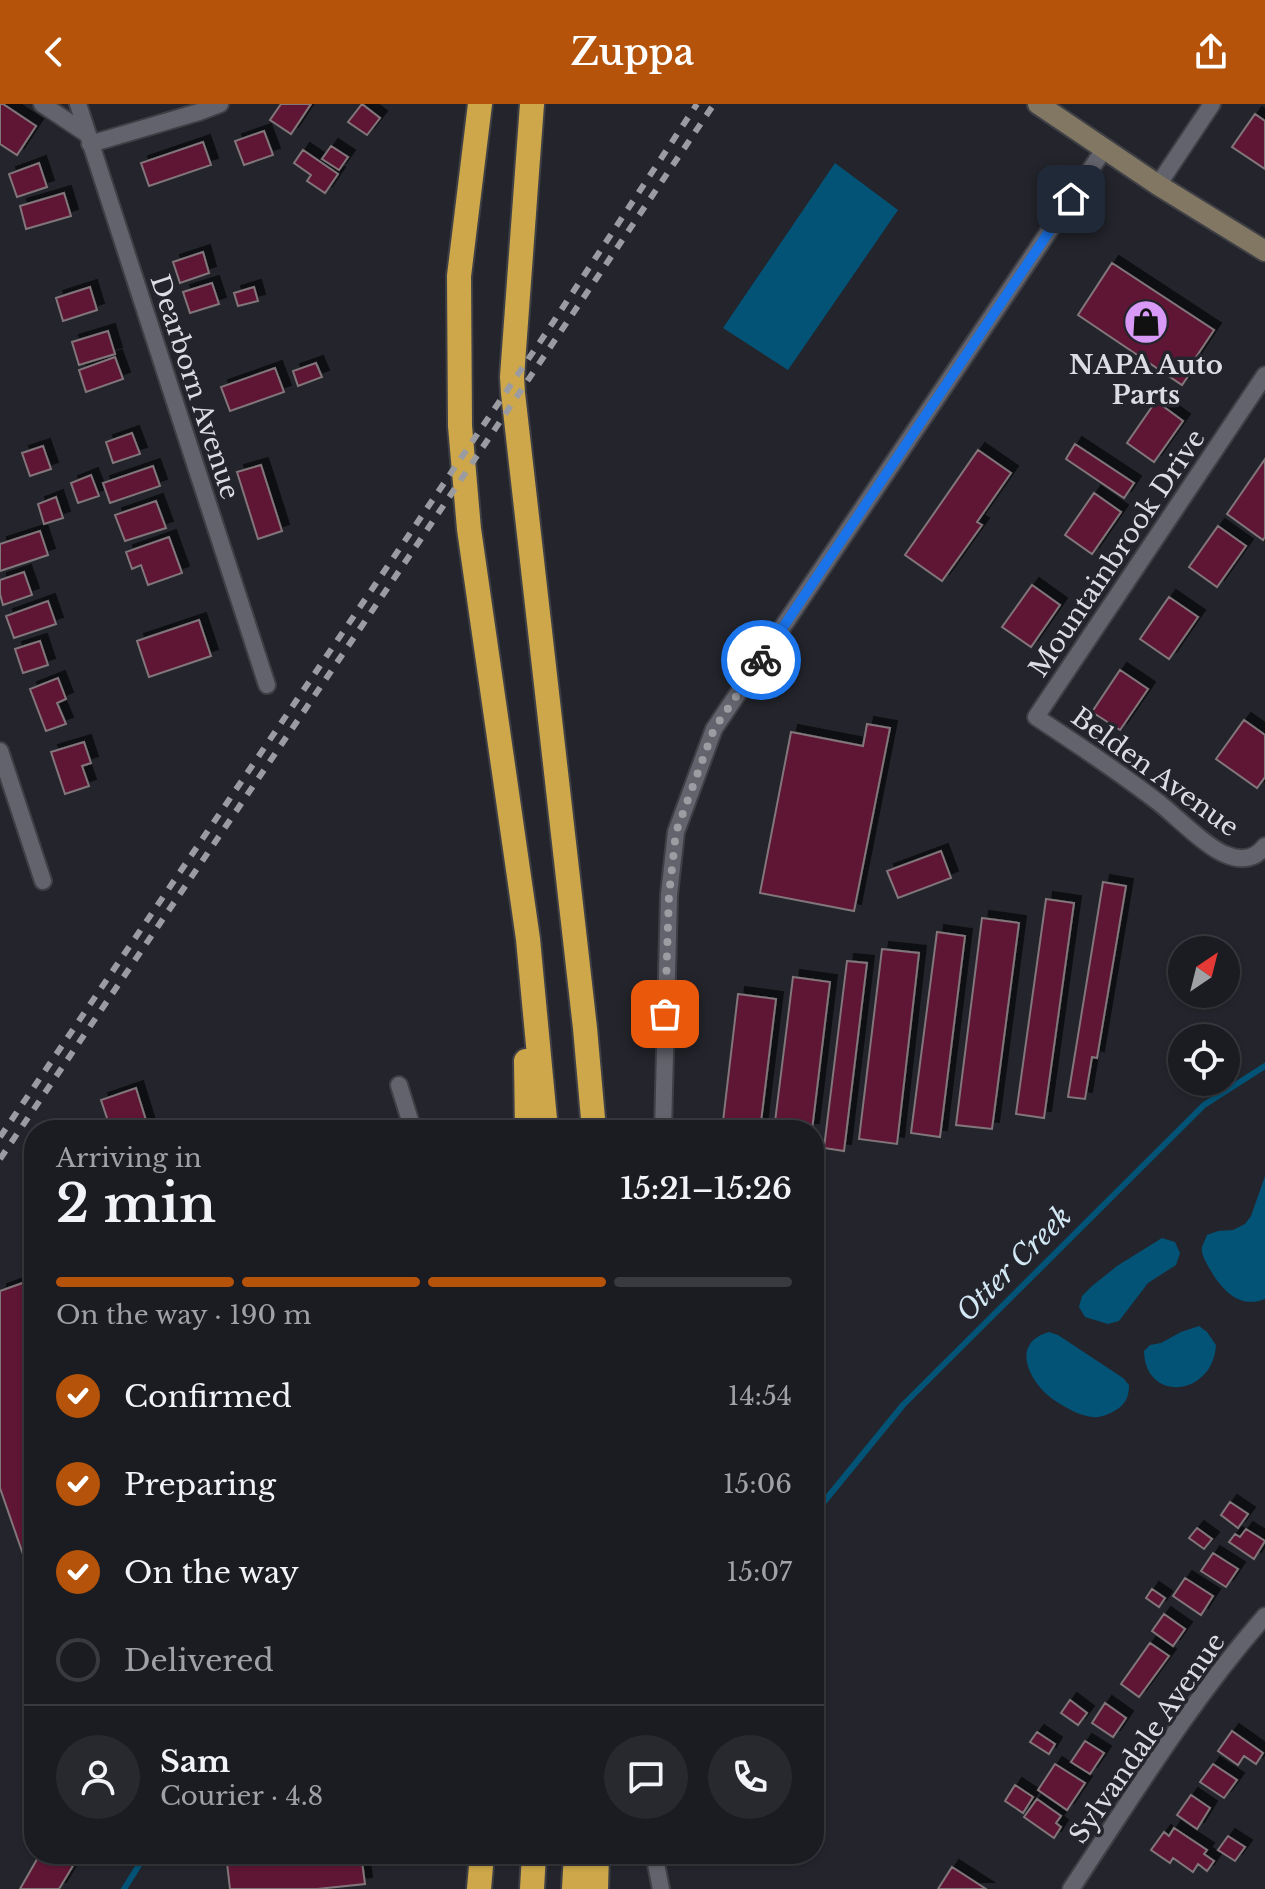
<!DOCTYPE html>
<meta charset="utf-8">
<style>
body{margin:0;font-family:"Libre Baskerville",serif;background:#28292e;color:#f1f3f6;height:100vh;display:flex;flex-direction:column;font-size:30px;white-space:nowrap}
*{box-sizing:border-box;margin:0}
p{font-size:26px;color:#a0a1a5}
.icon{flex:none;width:44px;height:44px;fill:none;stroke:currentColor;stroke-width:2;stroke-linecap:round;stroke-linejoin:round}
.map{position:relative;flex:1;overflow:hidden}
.drawer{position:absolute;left:24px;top:1016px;width:800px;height:744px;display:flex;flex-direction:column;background:#1b1c21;border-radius:32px;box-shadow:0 2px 6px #0004,0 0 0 2px #393a3f}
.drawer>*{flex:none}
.needle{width:52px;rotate:35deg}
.fabs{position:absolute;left:1168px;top:832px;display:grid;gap:16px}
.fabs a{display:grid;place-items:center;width:72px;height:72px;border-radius:50%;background:#1b1c21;box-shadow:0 2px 6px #0004,0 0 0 2px #393a3f;font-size:40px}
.pin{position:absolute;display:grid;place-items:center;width:68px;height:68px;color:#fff;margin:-34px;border-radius:16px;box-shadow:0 4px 12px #0006}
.courier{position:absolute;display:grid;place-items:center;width:80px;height:80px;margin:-40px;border:6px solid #1a73e8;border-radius:50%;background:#fff;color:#222;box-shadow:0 2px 10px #0007}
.overview em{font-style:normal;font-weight:600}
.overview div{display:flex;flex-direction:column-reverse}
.overview{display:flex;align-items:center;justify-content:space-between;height:136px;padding:0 32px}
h1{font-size:52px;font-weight:600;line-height:60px}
.bar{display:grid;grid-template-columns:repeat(4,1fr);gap:12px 8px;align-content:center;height:96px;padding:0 32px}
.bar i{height:10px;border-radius:6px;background:#393a3f}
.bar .selected{background:#b45309}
.bar p{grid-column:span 4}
.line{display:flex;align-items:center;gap:20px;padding:0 32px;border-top:2px solid #393a3f}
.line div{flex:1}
.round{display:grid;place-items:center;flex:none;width:84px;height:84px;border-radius:42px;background:#28292e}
ol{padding:0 32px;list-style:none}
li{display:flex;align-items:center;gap:24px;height:88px}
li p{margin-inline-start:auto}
li .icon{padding:8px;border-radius:50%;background:#b45309;color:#fff;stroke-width:4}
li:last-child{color:#a0a1a5}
li i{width:44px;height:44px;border:4px solid #393a3f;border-radius:50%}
header{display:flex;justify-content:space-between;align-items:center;height:104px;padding:0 32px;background:#b45309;color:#fff;font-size:36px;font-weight:600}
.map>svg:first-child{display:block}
.water{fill:#025376}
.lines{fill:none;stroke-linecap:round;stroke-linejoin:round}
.stream{stroke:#025376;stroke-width:6}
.building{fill:#5f1435;stroke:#817679;stroke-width:2;filter:url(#shadow)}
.minor-casing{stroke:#3f4046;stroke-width:20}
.secondary-casing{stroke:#3f4046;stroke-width:24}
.motorway-casing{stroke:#3f4046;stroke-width:28}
.minor{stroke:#62636c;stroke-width:16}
.secondary{stroke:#827762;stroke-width:20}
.motorway{stroke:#cda749;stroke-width:24}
.rail{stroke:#9b9ca2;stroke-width:6;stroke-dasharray:10 10;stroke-linecap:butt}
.done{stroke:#9c9da2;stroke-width:8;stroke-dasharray:0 14.4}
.route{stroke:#1a73e8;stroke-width:10}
.labels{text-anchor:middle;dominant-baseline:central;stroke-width:7;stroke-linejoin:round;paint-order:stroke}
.poi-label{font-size:26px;font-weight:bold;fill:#dcdde2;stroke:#24252c}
.street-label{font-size:26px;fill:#dcdde2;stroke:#24252c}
.water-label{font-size:28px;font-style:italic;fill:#d3e8f5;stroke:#24252c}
</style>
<header><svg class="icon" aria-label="back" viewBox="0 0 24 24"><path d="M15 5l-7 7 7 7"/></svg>Zuppa<svg class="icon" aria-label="share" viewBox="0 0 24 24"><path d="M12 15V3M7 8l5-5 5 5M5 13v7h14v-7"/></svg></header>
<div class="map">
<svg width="1265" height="1785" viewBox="0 0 1265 1785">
<defs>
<filter id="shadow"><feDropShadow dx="7" dy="-7" stdDeviation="0" flood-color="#0009"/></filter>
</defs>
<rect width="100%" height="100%" fill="#24252c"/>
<!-- water -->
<path class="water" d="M 835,59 L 898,106 L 788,266 L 723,224 Z
M 1265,1072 L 1265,1195 C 1237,1206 1220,1183 1208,1162 C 1205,1156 1201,1150 1202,1143 C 1203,1141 1206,1133 1207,1131 L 1218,1127 L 1233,1126 L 1245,1120 L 1251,1112 Z
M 1162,1134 L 1175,1138 L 1180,1149 L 1176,1161 L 1148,1179 L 1119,1217 L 1108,1220 L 1085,1213 L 1079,1203 L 1082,1192 L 1092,1182 L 1117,1162 Z
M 1199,1222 L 1207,1228 L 1216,1241 C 1213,1293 1145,1299 1144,1247 L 1150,1241 L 1161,1239 L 1181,1228 Z
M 1049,1228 L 1058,1231 L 1123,1274 L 1129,1281 C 1129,1292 1126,1300 1116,1306 C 1109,1310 1101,1314 1092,1313 C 1081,1312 1066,1304 1057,1298 C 1032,1283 1007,1240 1049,1228 Z"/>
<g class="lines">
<!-- stream -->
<path class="stream" d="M 814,1410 L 903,1301 L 1204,1001 L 1265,962
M 124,1785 L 146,1750"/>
</g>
<!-- building -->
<path class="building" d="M 0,0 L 3,0 L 36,22 L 17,51 L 0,40 Z
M 281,0 L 311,0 L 291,30 L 270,16 Z
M 362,0 L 380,14 L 367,31 L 348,18 Z
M 1255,10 L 1265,17 L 1265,65 L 1232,43 Z
M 264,27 L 273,51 L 244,61 L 235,37 Z
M 203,38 L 211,61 L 149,82 L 141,59 Z
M 331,42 L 348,53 L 339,66 L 322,55 Z
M 303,46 L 338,70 L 325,89 L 307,77 L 311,71 L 294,59 Z
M 39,59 L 47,83 L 17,93 L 9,70 Z
M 64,89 L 71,112 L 26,125 L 20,102 Z
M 203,148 L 209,169 L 180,179 L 173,158 Z
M 1112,159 L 1214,226 L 1194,256 L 1197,259 L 1182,281 L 1078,211 Z
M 212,179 L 219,200 L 190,209 L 183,188 Z
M 90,183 L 97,206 L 63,217 L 56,194 Z
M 254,183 L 258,197 L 238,202 L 234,189 Z
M 108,227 L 115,250 L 79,261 L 72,238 Z
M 115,253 L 123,275 L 86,288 L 79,266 Z
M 316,259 L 322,273 L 298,282 L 293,267 Z
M 275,264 L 284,288 L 230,307 L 221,283 Z
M 1156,297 L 1183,317 L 1154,358 L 1127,339 Z
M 132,329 L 140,350 L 113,359 L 106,338 Z
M 1075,340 L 1134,379 L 1124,394 L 1066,355 Z
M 43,342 L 51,365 L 30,372 L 22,349 Z
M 978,346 L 1011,369 L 977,418 L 982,421 L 942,477 L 905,451 Z
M 1265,355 L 1265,433 L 1263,436 L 1227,410 Z
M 261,361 L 282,427 L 258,435 L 237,368 Z
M 153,362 L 160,382 L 110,399 L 103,379 Z
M 91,371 L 99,392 L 78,399 L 71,379 Z
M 1094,389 L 1121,408 L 1092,450 L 1065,431 Z
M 56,393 L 63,414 L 44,420 L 38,400 Z
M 156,397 L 166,424 L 125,437 L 115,411 Z
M 1218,422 L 1246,442 L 1217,483 L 1189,463 Z
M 40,427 L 48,451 L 0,467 L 0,440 Z
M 169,433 L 182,469 L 148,481 L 141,461 L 132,465 L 126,448 Z
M 24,468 L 32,491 L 3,501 L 0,490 L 0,476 Z
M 1032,481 L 1060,501 L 1031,543 L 1002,523 Z
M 1169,493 L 1198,513 L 1169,555 L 1140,535 Z
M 48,497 L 56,520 L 14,534 L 6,512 Z
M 199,516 L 211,552 L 149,573 L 137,537 Z
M 40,537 L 48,561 L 23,569 L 15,545 Z
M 1120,566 L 1148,585 L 1120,626 L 1092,608 Z
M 58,574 L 66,595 L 57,599 L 66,620 L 46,627 L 30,585 Z
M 1244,616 L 1265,631 L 1265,673 L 1257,684 L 1216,655 Z
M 867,620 L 890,624 L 854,807 L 760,789 L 791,628 L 863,642 Z
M 84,638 L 91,659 L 82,662 L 89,682 L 65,690 L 51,648 Z
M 941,747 L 951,774 L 898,794 L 887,767 Z
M 1103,778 L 1126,782 L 1097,954 L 1092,953 L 1085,995 L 1068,993 Z
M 1046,795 L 1074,799 L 1044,1014 L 1016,1010 Z
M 982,814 L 1019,819 L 992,1025 L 956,1021 Z
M 937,828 L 965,832 L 940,1033 L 911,1029 Z
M 882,845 L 919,849 L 897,1040 L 859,1035 Z
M 847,857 L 867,859 L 844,1047 L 824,1044 Z
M 793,873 L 830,878 L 812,1026 L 774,1026 Z
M 738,890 L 776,895 L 760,1026 L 722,1026 Z
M 136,984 L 149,1026 L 111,1026 L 101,996 Z
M 34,1175 L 34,1482 L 0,1384 L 0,1187 Z
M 1230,1398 L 1248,1410 L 1238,1424 L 1221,1411 Z
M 1197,1424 L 1212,1435 L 1204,1445 L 1189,1434 Z
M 1246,1425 L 1265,1437 L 1254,1455 L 1229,1438 L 1235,1430 L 1240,1433 Z
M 1213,1449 L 1238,1465 L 1226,1483 L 1201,1467 Z
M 1185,1474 L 1213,1492 L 1201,1511 L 1173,1492 Z
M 1152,1485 L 1165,1494 L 1159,1503 L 1146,1494 Z
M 1164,1510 L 1185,1525 L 1173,1542 L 1152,1527 Z
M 1150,1539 L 1169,1552 L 1139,1593 L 1121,1580 Z
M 1070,1596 L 1087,1609 L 1078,1621 L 1061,1609 Z
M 1105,1599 L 1126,1614 L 1113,1633 L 1092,1619 Z
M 1232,1627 L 1263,1649 L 1256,1660 L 1244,1652 L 1238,1661 L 1218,1647 Z
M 1037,1628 L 1055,1640 L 1049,1650 L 1030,1638 Z
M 1085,1637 L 1104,1649 L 1090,1670 L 1071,1658 Z
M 1055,1660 L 1085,1679 L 1067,1706 L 1038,1686 Z
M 1213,1660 L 1237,1676 L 1224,1694 L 1200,1678 Z
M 1015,1681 L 1033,1693 L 1023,1709 L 1005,1697 Z
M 1191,1691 L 1210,1704 L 1197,1725 L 1177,1711 Z
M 1037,1695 L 1061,1712 L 1056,1719 L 1061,1723 L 1054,1734 L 1024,1713 Z
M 1174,1724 L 1207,1746 L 1204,1750 L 1214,1757 L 1207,1767 L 1198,1760 L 1193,1768 L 1173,1754 L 1170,1759 L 1151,1746 L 1164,1728 L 1169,1732 Z
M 1228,1732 L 1245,1743 L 1235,1757 L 1218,1746 Z
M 40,1750 L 80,1750 L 59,1785 L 20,1785 Z
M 226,1750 L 361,1750 L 365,1780 L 317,1785 L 230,1785 Z
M 952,1763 L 986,1785 L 938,1785 Z"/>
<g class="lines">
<!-- minor casing -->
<g class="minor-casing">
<path id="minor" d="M 42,0 L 87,30
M 78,0 L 267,581
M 90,40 L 199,8 L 220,0
M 1158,81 L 1212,0
M 1265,271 L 1036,613 C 1077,640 1119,668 1158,698 C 1176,712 1208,745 1227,751 C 1242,757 1255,755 1265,742
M 0,647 L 43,777
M 399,981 L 413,1026
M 663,1026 L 669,791 L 676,728 L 714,625 L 1105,44
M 654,1750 L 661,1785
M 1071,1785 C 1133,1692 1191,1596 1265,1512"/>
</g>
<!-- secondary casing -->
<g class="secondary-casing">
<path id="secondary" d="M 1038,0 L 1158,81 L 1265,147"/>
</g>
<!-- motorway casing -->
<g class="motorway-casing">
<path id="motorway" d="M 480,0 L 459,172 L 460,322 L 469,425 L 528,835 L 546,1026
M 532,0 L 512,273 L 513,289 L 585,924 L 594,1026
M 526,957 L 527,1026
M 479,1785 L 482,1750
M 532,1785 L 534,1750
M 574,1785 L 576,1750
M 596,1785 L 597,1750"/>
</g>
<!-- minor -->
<use href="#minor" class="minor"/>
<!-- secondary -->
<use href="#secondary" class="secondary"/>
<!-- motorway -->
<use href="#motorway" class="motorway"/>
<!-- rail -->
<path class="rail" d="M 0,1033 L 546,229 L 697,0
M 0,1055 L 431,420 L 714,0"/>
</g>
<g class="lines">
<!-- done -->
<path class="done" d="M 665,910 L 669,791 L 676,728 L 714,625 L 761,556"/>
<!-- route -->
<path class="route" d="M 761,556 L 1071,95"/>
</g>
<!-- icons -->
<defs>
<g id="shop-disc" transform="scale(2.3)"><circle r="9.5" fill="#d99af7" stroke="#24252c"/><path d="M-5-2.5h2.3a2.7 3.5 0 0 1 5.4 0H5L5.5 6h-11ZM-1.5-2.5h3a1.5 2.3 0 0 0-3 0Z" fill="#111"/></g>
</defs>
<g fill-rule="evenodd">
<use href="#shop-disc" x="1146" y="218"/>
</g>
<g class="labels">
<!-- poi labels -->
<g class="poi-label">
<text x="1146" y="261">NAPA Auto<tspan x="1146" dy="30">Parts</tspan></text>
</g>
<!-- street labels -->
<g class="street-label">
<text transform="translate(195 283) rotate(72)">Dearborn Avenue</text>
<text transform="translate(1117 449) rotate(-56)">Mountainbrook Drive</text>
<text transform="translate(1155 668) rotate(36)">Belden Avenue</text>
<text transform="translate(1147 1634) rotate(-55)">Sylvandale Avenue</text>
</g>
<!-- water labels -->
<g class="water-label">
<text transform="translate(1014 1160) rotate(-45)">Otter Creek</text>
</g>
</g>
</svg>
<div class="fabs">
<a><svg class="needle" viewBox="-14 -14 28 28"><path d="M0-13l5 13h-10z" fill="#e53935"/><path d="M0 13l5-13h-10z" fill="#a0a1a5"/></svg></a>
<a><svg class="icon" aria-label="locate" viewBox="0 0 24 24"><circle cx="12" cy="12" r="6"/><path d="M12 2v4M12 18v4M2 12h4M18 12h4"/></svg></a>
</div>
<div class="pin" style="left:665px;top:910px;background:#ea580c"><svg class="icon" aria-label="bag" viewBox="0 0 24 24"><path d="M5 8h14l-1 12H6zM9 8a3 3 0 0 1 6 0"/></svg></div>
<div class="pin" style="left:1071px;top:95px;background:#1f2937"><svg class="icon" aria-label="home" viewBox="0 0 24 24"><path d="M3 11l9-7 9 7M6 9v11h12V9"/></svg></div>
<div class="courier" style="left:761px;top:556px"><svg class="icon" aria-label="bike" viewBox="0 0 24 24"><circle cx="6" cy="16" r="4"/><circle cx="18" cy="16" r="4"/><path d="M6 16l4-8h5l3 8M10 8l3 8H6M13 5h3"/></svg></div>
<section class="drawer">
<div class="overview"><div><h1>2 min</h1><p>Arriving in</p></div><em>15:21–15:26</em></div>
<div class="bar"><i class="selected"></i><i class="selected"></i><i class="selected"></i><i></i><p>On the way · 190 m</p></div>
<ol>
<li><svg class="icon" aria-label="check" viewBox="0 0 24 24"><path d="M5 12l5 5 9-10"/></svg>Confirmed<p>14:54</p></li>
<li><svg class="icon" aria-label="check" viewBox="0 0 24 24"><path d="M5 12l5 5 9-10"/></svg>Preparing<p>15:06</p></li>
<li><svg class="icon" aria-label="check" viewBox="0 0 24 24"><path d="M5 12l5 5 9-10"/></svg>On the way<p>15:07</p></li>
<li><i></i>Delivered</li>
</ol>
<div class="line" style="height:144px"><a class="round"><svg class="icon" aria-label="person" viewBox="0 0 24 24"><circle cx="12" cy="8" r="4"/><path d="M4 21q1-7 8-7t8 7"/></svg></a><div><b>Sam</b><p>Courier · 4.8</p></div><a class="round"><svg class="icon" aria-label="chat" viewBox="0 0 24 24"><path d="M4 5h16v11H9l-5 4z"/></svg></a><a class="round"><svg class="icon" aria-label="phone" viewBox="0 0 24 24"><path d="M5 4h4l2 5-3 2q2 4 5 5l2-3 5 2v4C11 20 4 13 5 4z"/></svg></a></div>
</section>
</div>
